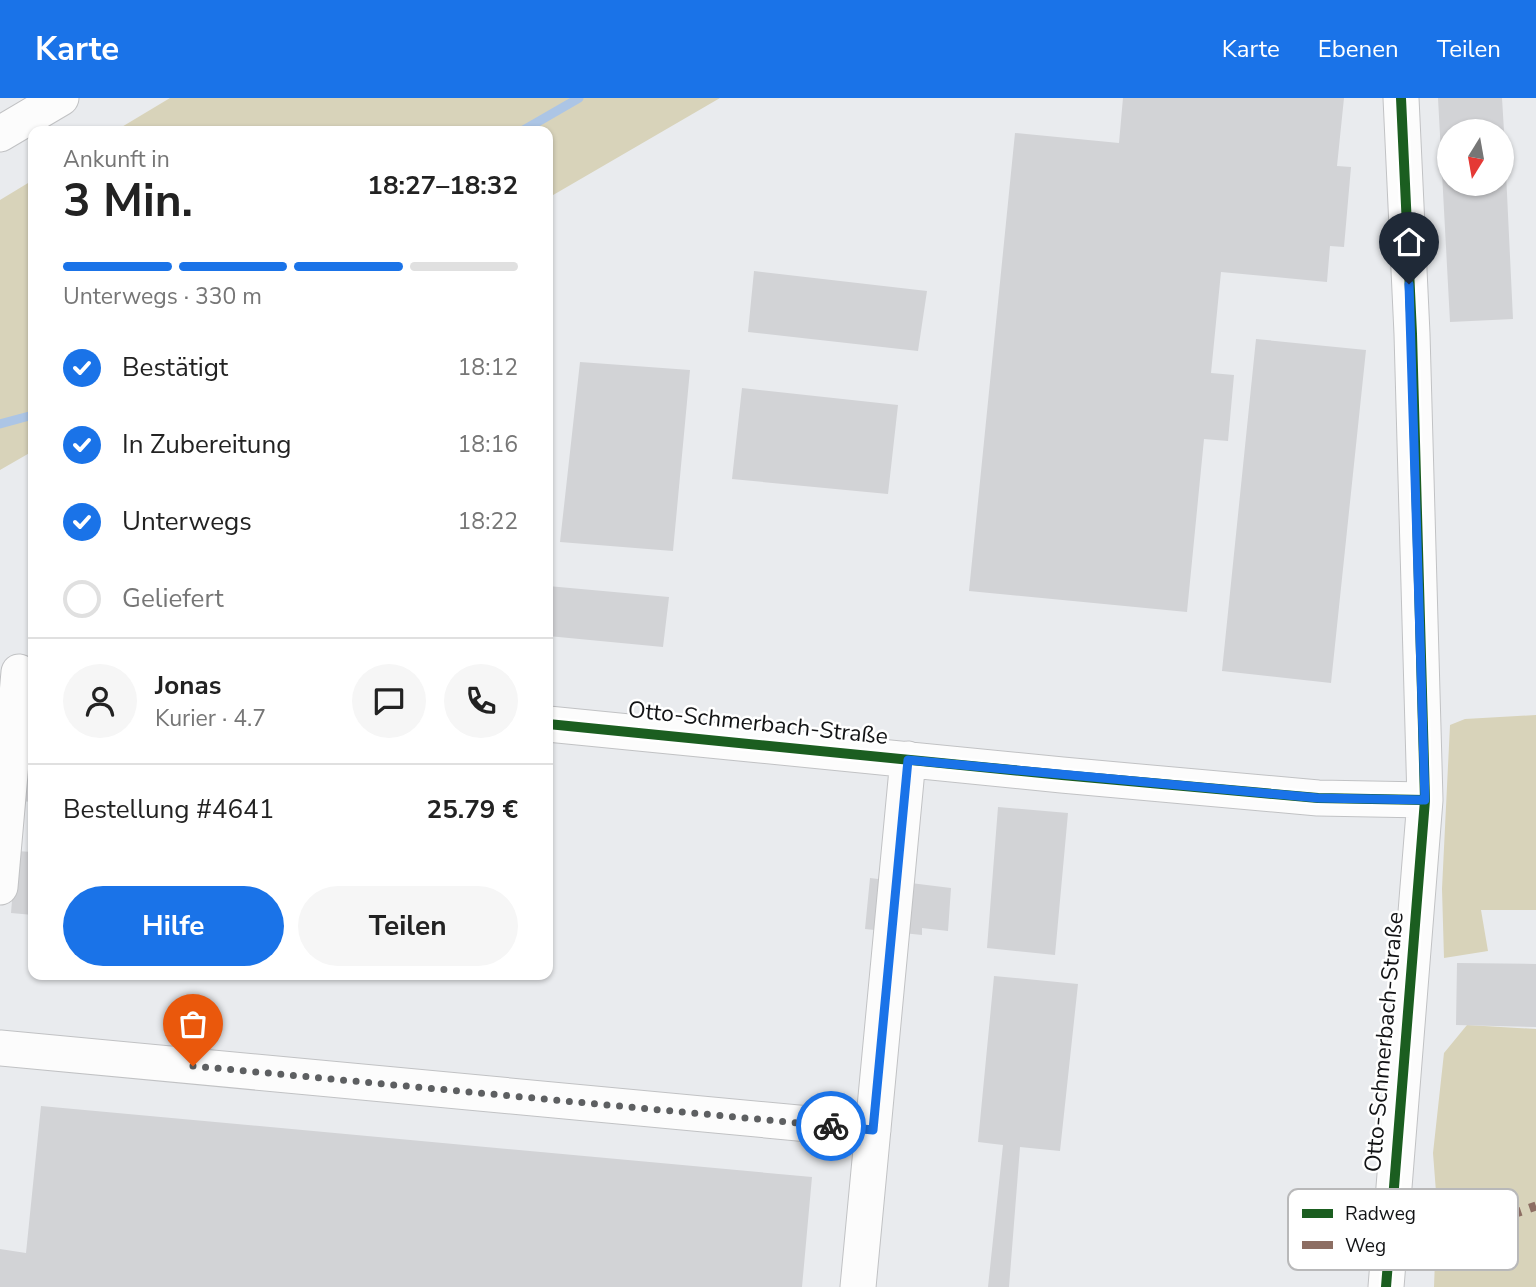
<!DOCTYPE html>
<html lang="de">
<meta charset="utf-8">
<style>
body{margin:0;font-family:"Nunito Sans",sans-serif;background:#f6f6f6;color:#222;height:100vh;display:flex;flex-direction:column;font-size:26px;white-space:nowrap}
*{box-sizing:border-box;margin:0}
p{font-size:23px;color:#767676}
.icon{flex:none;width:38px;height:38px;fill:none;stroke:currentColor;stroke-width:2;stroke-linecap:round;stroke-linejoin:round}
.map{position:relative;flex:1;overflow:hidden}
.details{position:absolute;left:28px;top:28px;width:525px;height:854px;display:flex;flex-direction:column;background:#fff;border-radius:14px;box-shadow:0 2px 5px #0004}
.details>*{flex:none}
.needle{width:46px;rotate:191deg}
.controls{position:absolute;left:1437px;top:21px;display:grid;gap:14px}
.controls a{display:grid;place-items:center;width:77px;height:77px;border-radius:50%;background:#fff;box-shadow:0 2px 5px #0004;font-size:35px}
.pin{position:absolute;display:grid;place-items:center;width:60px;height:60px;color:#fff;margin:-72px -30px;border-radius:50% 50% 50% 0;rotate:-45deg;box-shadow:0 0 7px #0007}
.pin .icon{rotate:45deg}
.courier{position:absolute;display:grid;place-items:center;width:70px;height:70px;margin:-35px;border:5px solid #1a73e8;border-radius:50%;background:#fff;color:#222;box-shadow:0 2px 9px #0007}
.overview em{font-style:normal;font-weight:700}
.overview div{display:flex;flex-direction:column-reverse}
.overview{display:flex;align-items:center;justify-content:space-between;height:119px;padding:0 35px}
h1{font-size:46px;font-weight:700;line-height:52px}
.bar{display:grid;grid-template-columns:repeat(4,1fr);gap:10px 7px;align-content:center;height:84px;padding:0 35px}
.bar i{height:9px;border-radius:5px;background:#e0e0e0}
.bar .active{background:#1a73e8}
.bar p{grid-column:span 4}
.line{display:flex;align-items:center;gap:18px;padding:0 35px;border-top:2px solid #e0e0e0}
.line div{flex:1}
.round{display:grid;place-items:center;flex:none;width:74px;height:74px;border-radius:37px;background:#f6f6f6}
ol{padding:0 35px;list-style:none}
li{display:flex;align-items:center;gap:21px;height:77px}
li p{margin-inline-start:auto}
li .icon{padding:7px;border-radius:50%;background:#1a73e8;color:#fff;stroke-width:4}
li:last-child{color:#767676}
li i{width:38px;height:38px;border:4px solid #e0e0e0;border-radius:50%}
.primary-button{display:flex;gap:14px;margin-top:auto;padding:14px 35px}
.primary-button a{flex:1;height:80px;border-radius:42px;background:#1a73e8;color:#fff;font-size:28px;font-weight:700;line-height:80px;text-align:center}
.primary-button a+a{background:#f6f6f6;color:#222}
header{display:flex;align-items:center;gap:42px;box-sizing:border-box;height:98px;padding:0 35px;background:#1a73e8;color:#fff}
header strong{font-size:33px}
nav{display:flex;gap:38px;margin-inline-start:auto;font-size:24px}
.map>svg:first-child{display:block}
.green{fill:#d8d3ba}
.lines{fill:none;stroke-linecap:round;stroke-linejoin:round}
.stream{stroke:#acc5e5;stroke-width:9}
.building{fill:#d2d3d6}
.minor-casing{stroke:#c1c2c4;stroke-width:37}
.minor{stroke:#fcfcfc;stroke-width:35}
.quiet{stroke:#8d6e63;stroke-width:9;stroke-dasharray:18 9;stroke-linecap:butt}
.cycleway-casing{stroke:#fff;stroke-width:15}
.cycleway{stroke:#1b5e20;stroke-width:10}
.done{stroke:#5d5f61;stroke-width:7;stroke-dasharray:0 12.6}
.route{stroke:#1a73e8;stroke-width:9}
.labels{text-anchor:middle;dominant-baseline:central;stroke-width:5;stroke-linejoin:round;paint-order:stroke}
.street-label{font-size:23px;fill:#121315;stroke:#fff}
.key{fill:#fff;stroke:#b8b8b9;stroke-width:2}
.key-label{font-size:19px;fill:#121315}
</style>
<header>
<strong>Karte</strong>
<nav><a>Karte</a><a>Ebenen</a><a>Teilen</a></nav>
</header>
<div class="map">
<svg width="1536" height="1189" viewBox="0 0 1536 1189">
<rect width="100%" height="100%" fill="#e9ebee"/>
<!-- green -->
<path class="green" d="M 170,0 L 720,0 L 548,100 L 548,33 L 115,33 Z
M 33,82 L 33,353 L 0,372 L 0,102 Z
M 1536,617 L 1536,812 L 1481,812 L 1488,853 L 1444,860 L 1442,791 L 1450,627 L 1465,621 Z
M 1467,927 L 1536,931 L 1536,1189 L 1434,1189 L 1437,1107 L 1433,1055 L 1444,955 Z"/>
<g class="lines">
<!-- stream -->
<path class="stream" d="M 522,33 L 579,0
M 0,326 L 33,317"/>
</g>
<!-- building -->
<path class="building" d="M 1123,0 L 1344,0 L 1337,68 L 1351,69 L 1344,149 L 1330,148 L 1327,184 L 1221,174 L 1211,275 L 1234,277 L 1228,343 L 1204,341 L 1187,514 L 969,493 L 1015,35 L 1119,45 Z
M 1438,0 L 1502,0 L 1504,33 L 1449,33 L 1449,86 L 1502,86 L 1502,34 L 1504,33 L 1513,221 L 1450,224 Z
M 754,173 L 927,193 L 918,253 L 748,234 Z
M 1256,241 L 1366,252 L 1331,585 L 1222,573 Z
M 580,264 L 690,272 L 673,453 L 560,444 Z
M 742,290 L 898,307 L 888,396 L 732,381 Z
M 548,488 L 669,499 L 663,549 L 548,538 Z
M 26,641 L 33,642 L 33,704 L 20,703 Z
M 998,709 L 1068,715 L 1055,857 L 987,850 Z
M 16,753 L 33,754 L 33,817 L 11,815 Z
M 870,780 L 951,790 L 948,833 L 922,830 L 922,837 L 865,831 Z
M 1457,865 L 1536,866 L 1536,929 L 1456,927 Z
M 994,878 L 1078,886 L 1060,1053 L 1020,1049 L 1009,1189 L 988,1189 L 1003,1047 L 978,1044 Z
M 41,1008 L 812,1079 L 802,1189 L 0,1189 L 0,1151 L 26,1155 Z"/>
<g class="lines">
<!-- minor casing -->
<g class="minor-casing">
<path id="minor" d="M 0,36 L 61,0
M 548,626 L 1062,677 L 1318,700 L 1425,702
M 0,789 L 19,574
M 0,950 L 873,1032
M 858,1189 L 908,661
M 1386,1189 L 1425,702 L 1412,236 L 1401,0"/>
</g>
<!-- minor -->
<use href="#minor" class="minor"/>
<!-- quiet -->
<path class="quiet" d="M 1504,1119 L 1536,1108"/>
<!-- cycleway casing -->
<g class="cycleway-casing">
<path id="cycleway" d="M 548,626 L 1062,677 L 1318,700 L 1425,702
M 1386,1189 L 1425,702 L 1412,236 L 1401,0"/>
</g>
<!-- cycleway -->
<use href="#cycleway" class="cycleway"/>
</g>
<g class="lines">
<!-- done -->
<path class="done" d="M 193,968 L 831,1028"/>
<!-- route -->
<path class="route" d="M 831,1028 L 873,1032 L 908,662 L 1318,700 L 1425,702 L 1409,186"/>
</g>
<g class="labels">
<!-- street labels -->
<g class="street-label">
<text transform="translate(758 625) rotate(6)">Otto-Schmerbach-Straße</text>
<text transform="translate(1384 944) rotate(-85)">Otto-Schmerbach-Straße</text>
</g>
</g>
<!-- legend -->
<rect x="1288" y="1091" width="230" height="81" rx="10" class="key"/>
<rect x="1302" y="1111" width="31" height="9" fill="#1b5e20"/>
<rect x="1302" y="1143" width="31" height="8" fill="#8d6e63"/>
<g class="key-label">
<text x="1345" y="1122">Radweg</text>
<text x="1345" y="1154">Weg</text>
</g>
</svg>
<div class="controls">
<a><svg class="needle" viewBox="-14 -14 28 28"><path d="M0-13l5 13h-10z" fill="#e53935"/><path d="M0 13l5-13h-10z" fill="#767676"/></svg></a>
</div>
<div class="pin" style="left:193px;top:968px;background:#ea580c"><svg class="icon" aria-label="bag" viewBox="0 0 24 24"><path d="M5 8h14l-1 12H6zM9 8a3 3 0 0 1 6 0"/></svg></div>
<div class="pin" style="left:1409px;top:186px;background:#1f2937"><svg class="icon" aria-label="home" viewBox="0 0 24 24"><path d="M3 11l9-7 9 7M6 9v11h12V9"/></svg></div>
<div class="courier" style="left:831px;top:1028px"><svg class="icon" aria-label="bike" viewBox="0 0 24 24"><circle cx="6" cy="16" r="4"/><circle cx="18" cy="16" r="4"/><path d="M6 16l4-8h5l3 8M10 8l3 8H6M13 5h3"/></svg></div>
<section class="details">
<div class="overview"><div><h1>3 Min.</h1><p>Ankunft in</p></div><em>18:27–18:32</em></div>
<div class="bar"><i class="active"></i><i class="active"></i><i class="active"></i><i></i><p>Unterwegs · 330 m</p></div>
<ol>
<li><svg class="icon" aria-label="check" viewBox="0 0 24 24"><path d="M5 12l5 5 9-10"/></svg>Bestätigt<p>18:12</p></li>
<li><svg class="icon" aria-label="check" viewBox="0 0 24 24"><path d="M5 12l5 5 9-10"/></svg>In Zubereitung<p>18:16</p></li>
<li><svg class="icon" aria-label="check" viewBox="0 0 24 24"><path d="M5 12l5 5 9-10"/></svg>Unterwegs<p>18:22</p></li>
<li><i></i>Geliefert</li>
</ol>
<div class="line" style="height:126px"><a class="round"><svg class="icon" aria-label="person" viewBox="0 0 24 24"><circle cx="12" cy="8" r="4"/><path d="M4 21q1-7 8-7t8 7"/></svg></a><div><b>Jonas</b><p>Kurier · 4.7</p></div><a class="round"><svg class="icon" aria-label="chat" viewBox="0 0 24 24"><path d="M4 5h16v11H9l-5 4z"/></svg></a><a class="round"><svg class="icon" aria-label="phone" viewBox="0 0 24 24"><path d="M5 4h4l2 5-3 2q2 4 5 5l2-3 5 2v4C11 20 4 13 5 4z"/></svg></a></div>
<div class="line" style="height:91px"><div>Bestellung #4641</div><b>25.79 €</b></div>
<div class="primary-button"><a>Hilfe</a><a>Teilen</a></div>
</section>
</div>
